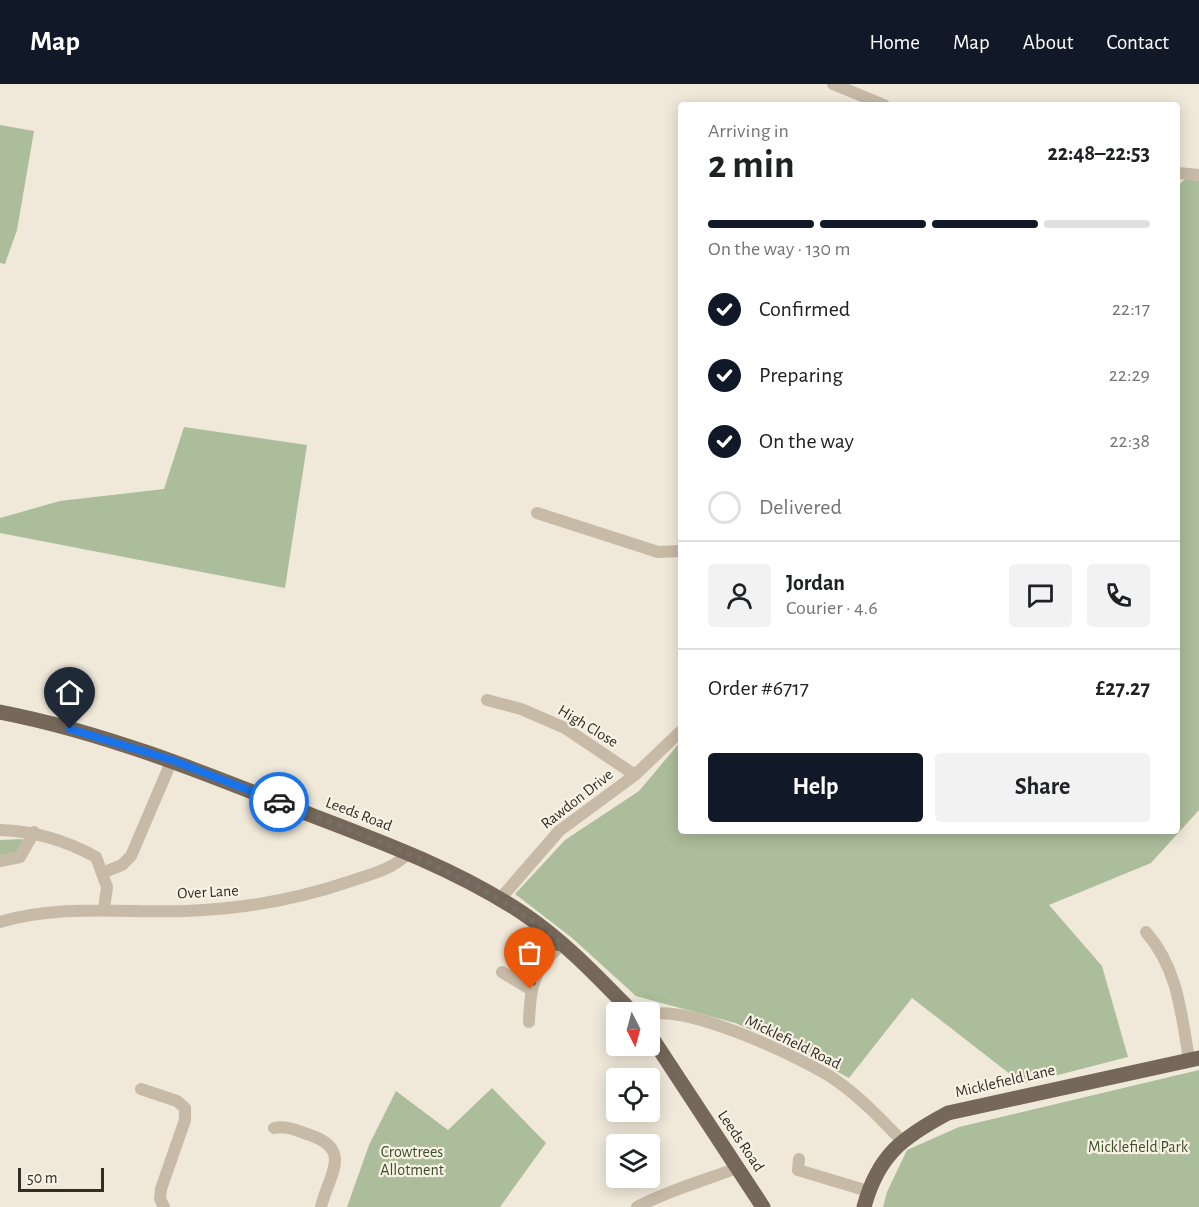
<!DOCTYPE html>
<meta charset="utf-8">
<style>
body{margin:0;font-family:"Alegreya Sans",sans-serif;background:#f2f2f2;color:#202124;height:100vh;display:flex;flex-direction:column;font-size:22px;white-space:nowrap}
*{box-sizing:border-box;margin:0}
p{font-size:20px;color:#757577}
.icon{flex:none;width:33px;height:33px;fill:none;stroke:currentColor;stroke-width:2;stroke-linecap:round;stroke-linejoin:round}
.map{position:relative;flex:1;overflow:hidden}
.sheet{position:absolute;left:678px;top:18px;width:502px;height:732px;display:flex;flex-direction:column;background:#fff;border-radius:6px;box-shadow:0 3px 15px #0003}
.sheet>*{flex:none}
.needle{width:39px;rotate:174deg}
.buttons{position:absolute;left:606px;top:918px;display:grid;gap:12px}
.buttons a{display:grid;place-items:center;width:54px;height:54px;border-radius:6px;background:#fff;box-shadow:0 3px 15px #0003;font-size:30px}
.scale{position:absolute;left:18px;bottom:15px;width:86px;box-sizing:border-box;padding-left:6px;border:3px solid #332d27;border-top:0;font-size:16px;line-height:21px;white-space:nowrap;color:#332d27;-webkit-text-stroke:4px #f8f2e5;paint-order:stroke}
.pin{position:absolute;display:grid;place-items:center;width:51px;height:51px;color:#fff;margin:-62px -26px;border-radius:50% 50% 50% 0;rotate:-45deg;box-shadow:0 0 6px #0007}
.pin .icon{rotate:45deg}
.courier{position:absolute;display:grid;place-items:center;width:60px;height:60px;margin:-30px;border:4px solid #1a73e8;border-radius:50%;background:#fff;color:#222;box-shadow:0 2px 8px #0007}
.head em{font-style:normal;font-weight:700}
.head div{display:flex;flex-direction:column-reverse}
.head{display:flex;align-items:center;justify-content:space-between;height:102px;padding:0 30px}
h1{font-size:39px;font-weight:700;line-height:45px}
.bar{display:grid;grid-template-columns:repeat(4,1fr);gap:9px 6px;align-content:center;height:72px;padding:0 30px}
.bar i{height:8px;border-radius:4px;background:#e0e0e0}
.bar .active{background:#111827}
.bar p{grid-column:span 4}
.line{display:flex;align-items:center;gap:15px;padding:0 30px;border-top:2px solid #e0e0e0}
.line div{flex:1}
.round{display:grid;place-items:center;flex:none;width:63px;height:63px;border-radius:6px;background:#f2f2f2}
ol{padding:0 30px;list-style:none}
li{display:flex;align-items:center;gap:18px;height:66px}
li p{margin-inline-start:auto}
li .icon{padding:6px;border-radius:50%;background:#111827;color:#fff;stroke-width:4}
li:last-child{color:#757577}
li i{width:33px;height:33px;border:3px solid #e0e0e0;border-radius:50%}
.button{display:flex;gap:12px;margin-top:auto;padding:12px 30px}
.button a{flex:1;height:69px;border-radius:6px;background:#111827;color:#fff;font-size:24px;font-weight:700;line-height:69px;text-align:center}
.button a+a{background:#f2f2f2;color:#202124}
header{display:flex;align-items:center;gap:36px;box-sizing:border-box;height:84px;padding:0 30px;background:#111827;color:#fff}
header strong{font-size:28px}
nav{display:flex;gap:33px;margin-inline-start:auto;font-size:21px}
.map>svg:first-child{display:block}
.green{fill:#acbd9b}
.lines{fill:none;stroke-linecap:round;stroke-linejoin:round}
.minor{stroke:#c7baa6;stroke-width:12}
.major{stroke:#756759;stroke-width:15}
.done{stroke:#756f66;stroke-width:6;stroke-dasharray:0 10.8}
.route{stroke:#1a73e8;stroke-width:8}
.labels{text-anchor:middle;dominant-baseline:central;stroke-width:4.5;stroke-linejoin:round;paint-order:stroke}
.street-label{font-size:16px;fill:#332d27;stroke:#f8f2e5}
.park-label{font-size:16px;fill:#3d502c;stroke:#f8f2e5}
</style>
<header>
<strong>Map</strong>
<nav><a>Home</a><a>Map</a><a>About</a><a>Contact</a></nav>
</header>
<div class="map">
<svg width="1199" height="1123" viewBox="0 0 1199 1123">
<rect width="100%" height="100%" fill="#f0e9da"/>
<!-- green -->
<path class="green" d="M 0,41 L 34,47 L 17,146 L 5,180 L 0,179 Z
M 1185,95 L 1199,97 L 1199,726 L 1151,779 L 1049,821 L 1102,882 L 1128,973 L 1023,1000 L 912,914 L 849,994 L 792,963 L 735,939 L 636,912 L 571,853 L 515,810 L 565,756 L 639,707 L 681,657 L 681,747 L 1178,747 L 1178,102 Z
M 184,343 L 307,361 L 285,504 L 0,449 L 0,434 L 60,417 L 164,405 Z
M 22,755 L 23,760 L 16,770 L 0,773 L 0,756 Z
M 1199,986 L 1199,1123 L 883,1123 L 887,1108 L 907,1066 L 959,1043 Z
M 492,1004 L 546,1059 L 500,1123 L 347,1123 L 369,1061 L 396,1007 L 448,1046 Z"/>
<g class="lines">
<!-- minor -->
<path class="minor" d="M 833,0 L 884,21
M 1178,89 L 1199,91
M 537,429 L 658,468 L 681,467
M 487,616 L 521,625 L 565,644 L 635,691
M 0,746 C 35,747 65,756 96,773 L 107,803 L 104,825
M 0,777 L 20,773 L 34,748
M 102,789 L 122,781 L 131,772 L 172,676
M 500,815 L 559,747 L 635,691 L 681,647
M 0,838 C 62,820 123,829 186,827 C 242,825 295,816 348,798 C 371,790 390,787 409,769
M 1146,848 C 1178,885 1181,928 1189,975
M 502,888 L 530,905
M 650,931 C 686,919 805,975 837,997 C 861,1014 882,1036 902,1057
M 529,938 C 530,901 534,885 562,860
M 141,1005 L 177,1017 L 185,1024 L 185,1036 L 161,1105 L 160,1115 L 164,1123
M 274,1044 C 287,1041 297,1047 310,1051 C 354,1066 328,1092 321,1123
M 799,1075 L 798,1086 L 868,1107
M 637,1123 C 669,1106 703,1097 737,1084"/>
<!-- major -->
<path class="major" d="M 0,628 C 103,648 200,687 298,726 C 374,755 452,783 521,828 C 563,856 597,892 632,928
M 650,951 L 763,1123
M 864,1123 C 878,1071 903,1053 948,1029 L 1199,974"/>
</g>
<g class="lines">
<!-- done -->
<path class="done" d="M 279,718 C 377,757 480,791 562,860 L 544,876 L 530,905"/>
<!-- route -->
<path class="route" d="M 70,645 L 172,676 L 279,718"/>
</g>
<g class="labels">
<!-- street labels -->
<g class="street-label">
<text transform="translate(588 642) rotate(31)">High Close</text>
<text transform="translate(577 715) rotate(-38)">Rawdon Drive</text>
<text transform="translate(359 730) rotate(21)">Leeds Road</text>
<text transform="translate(208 808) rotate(-3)">Over Lane</text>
<text transform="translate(793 958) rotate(26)">Micklefield Road</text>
<text transform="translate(1005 997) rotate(-13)">Micklefield Lane</text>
<text transform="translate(741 1057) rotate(56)">Leeds Road</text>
</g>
<!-- park labels -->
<g class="park-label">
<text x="1138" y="1063">Micklefield Park</text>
<text x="412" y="1068">Crowtrees<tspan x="412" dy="18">Allotment</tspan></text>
</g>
</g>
</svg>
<div class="buttons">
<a><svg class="needle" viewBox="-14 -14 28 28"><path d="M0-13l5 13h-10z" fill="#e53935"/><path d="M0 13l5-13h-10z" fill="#757577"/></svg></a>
<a><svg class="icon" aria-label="locate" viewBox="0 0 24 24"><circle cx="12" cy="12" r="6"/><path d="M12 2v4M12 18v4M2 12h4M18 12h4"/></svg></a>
<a><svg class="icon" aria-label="layers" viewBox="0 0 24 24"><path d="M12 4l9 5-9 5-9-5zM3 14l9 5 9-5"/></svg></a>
</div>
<div class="scale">50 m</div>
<div class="pin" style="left:530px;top:905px;background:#ea580c"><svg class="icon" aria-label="bag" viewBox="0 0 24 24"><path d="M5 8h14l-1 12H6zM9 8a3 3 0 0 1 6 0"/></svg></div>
<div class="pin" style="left:70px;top:645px;background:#1f2937"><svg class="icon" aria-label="home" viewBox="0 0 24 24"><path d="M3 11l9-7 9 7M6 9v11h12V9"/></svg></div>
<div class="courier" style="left:279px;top:718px"><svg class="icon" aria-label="car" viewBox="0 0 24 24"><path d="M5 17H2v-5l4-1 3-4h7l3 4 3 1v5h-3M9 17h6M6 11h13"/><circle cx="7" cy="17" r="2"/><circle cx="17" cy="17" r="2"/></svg></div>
<section class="sheet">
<div class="head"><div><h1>2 min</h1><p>Arriving in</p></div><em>22:48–22:53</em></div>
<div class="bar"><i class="active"></i><i class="active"></i><i class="active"></i><i></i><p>On the way · 130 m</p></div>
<ol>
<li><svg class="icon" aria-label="check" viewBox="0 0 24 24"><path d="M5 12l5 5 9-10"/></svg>Confirmed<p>22:17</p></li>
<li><svg class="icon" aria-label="check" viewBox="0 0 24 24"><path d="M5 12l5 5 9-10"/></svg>Preparing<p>22:29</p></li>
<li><svg class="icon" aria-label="check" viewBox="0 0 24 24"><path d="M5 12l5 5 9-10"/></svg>On the way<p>22:38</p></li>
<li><i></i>Delivered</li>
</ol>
<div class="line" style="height:108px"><a class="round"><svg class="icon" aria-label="person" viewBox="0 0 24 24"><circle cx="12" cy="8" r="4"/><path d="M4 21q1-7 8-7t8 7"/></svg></a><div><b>Jordan</b><p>Courier · 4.6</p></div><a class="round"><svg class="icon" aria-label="chat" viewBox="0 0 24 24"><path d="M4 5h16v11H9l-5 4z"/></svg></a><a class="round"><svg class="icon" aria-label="phone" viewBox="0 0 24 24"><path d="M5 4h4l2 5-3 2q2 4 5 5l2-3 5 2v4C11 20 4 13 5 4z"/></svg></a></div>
<div class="line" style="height:78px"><div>Order #6717</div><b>£27.27</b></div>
<div class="button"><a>Help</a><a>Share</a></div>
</section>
</div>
